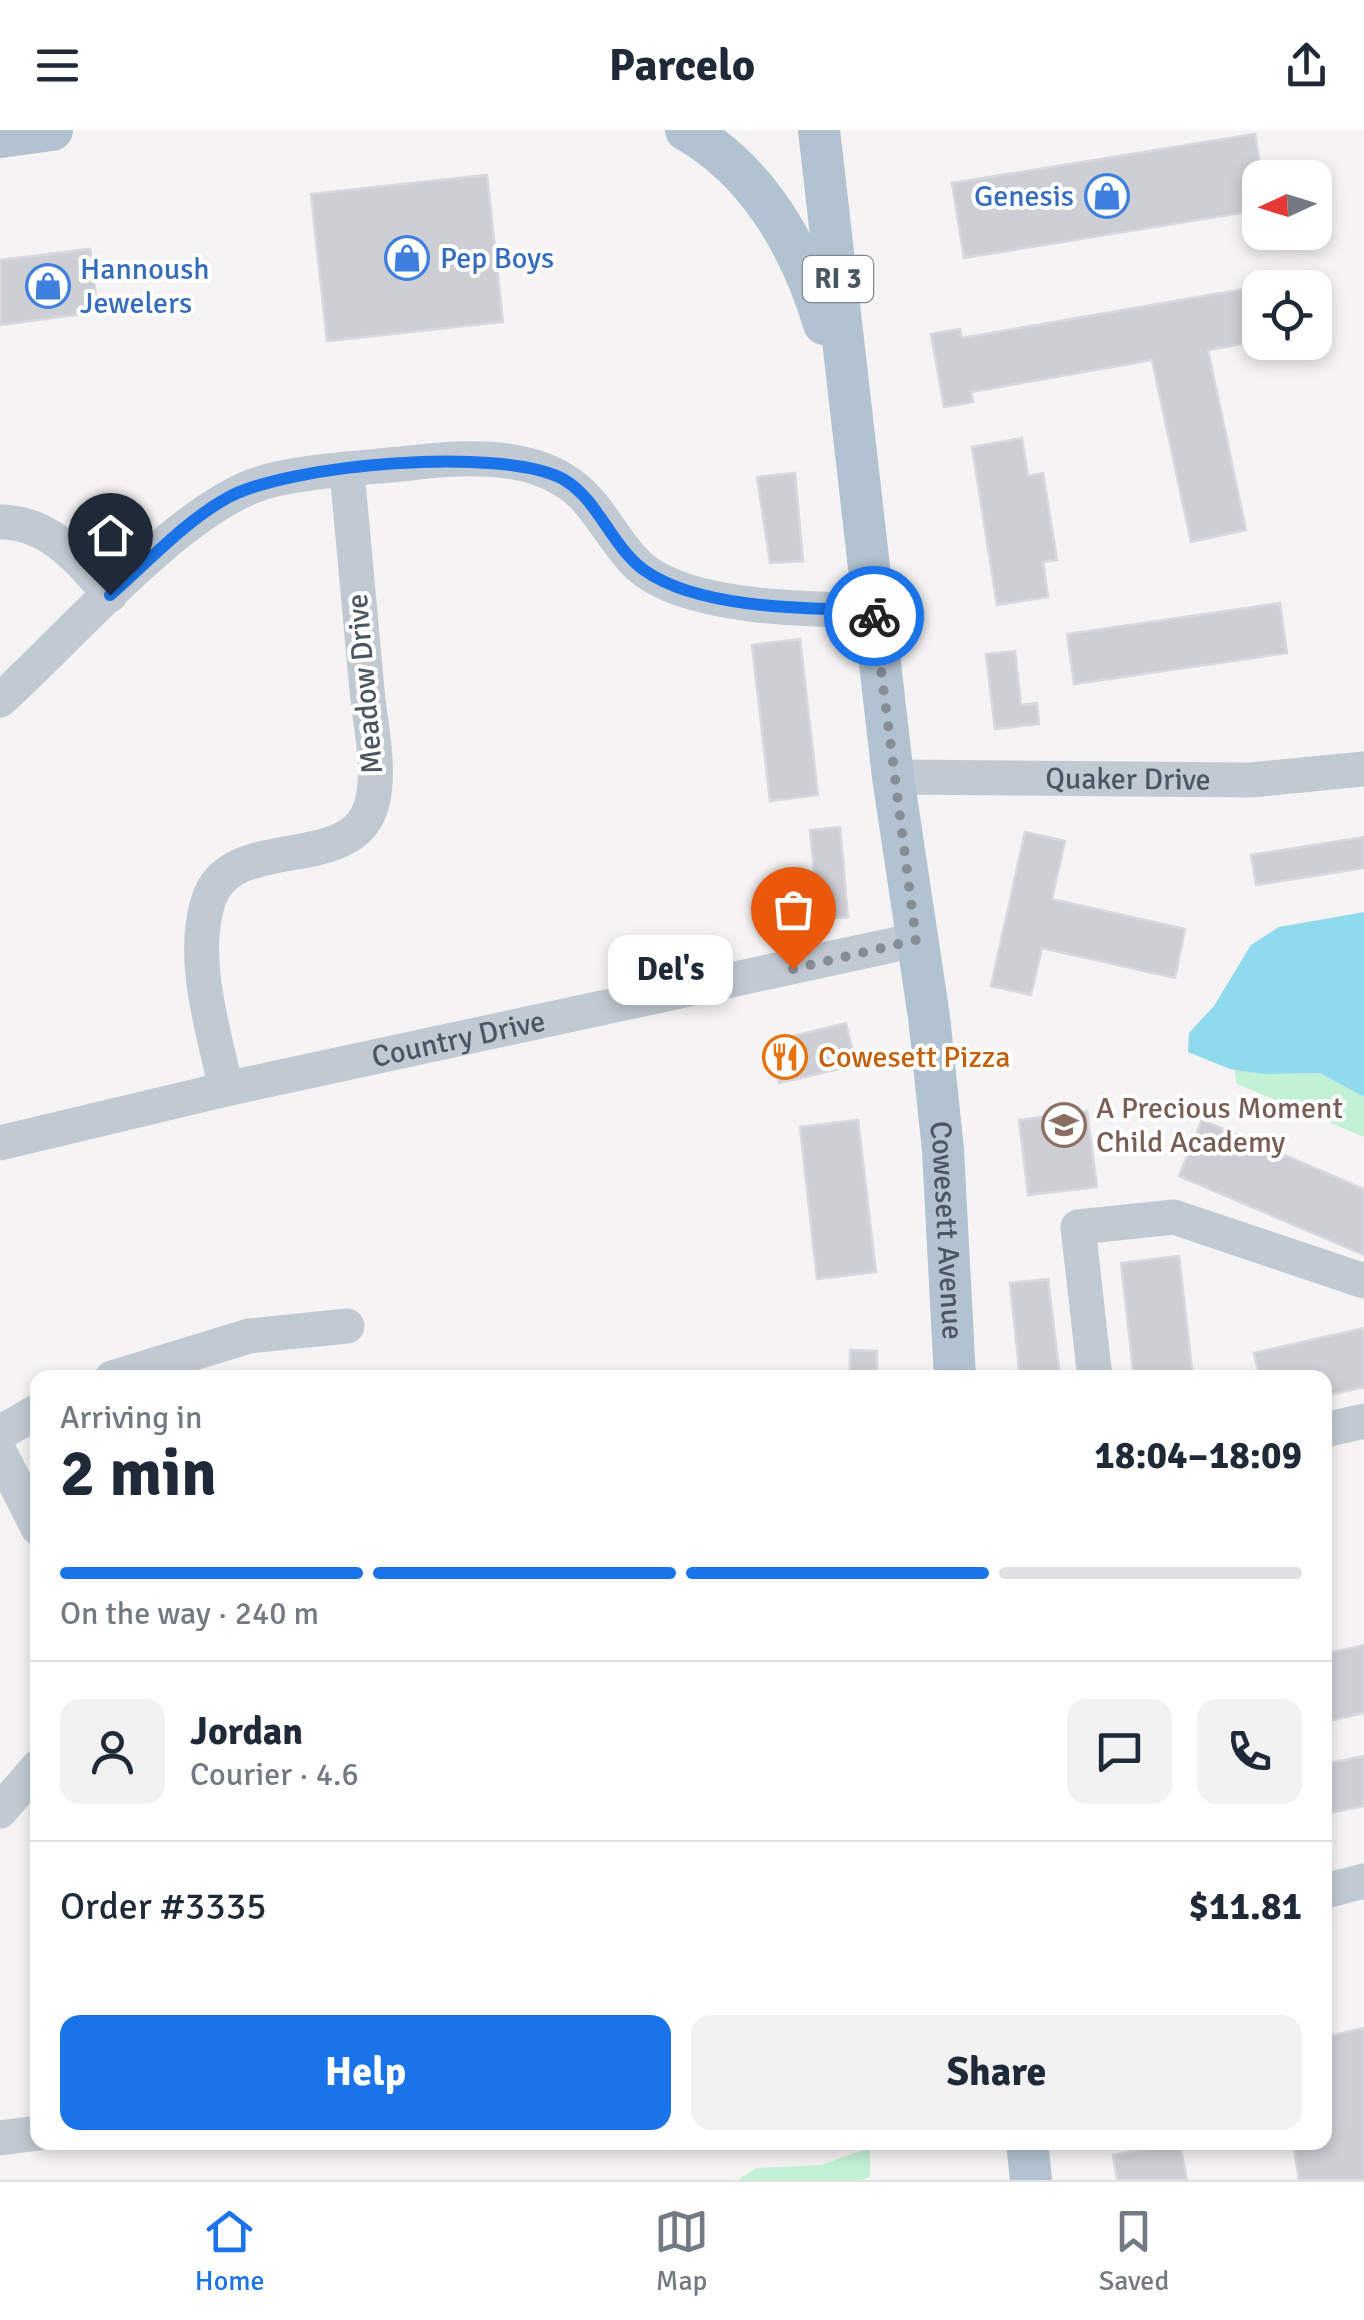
<!DOCTYPE html>
<meta charset="utf-8">
<style>
body{margin:0;font-family:Signika,sans-serif;background:#f2f2f3;color:#1f2937;height:100vh;display:flex;flex-direction:column;font-size:38px;white-space:nowrap}
*{box-sizing:border-box;margin:0}
p{font-size:32px;color:#747a83}
.icon{flex:none;width:55px;height:55px;fill:none;stroke:currentColor;stroke-width:2;stroke-linecap:round;stroke-linejoin:round}
.map{position:relative;flex:1;overflow:hidden}
.sheet{position:absolute;left:30px;top:1240px;width:1302px;height:780px;display:flex;flex-direction:column;background:#fff;border-radius:20px;box-shadow:0 5px 15px #0003}
.sheet>*{flex:none}
.needle{width:65px;rotate:266deg}
.fabs{position:absolute;left:1242px;top:30px;display:grid;gap:20px}
.fabs a{display:grid;place-items:center;width:90px;height:90px;border-radius:20px;background:#fff;box-shadow:0 5px 15px #0003;font-size:50px}
.pin{position:absolute;display:grid;place-items:center;width:85px;height:85px;color:#fff;margin:-102px -42px;border-radius:50% 50% 50% 0;rotate:-45deg;box-shadow:0 0 10px #0007}
.pin .icon{rotate:45deg}
.courier{position:absolute;display:grid;place-items:center;width:100px;height:100px;margin:-50px;border:8px solid #1a73e8;border-radius:50%;background:#fff;color:#222;box-shadow:0 2px 12px #0007}
.bubble{position:absolute;height:70px;border-radius:20px;background:#fff;box-shadow:0 5px 15px #0003;font-size:32px;font-weight:700;line-height:70px;text-align:center}
.head em{font-style:normal;font-weight:700}
.head div{display:flex;flex-direction:column-reverse}
.head{display:flex;align-items:center;justify-content:space-between;height:170px;padding:0 30px}
h1{font-size:65px;font-weight:700;line-height:75px}
.bar{display:grid;grid-template-columns:repeat(4,1fr);gap:15px 10px;align-content:center;height:120px;padding:0 30px}
.bar i{height:12px;border-radius:8px;background:#e0e1e3}
.bar .active{background:#1a73e8}
.bar p{grid-column:span 4}
.line{display:flex;align-items:center;gap:25px;padding:0 30px;border-top:2px solid #e0e1e3}
.line div{flex:1}
.round{display:grid;place-items:center;flex:none;width:105px;height:105px;border-radius:20px;background:#f2f2f3}
.primary-button{display:flex;gap:20px;margin-top:auto;padding:20px 30px}
.primary-button a{flex:1;height:115px;border-radius:20px;background:#1a73e8;color:#fff;font-size:40px;font-weight:700;line-height:115px;text-align:center}
.primary-button a+a{background:#f2f2f3;color:#1f2937}
header{display:flex;justify-content:space-between;align-items:center;height:130px;padding:0 30px;background:#fff;font-size:45px;font-weight:700}
.tab-bar{display:flex;justify-content:space-around;align-items:center;height:140px;border-top:2px solid #e0e1e3;background:#fff;font-size:28px;color:#747a83}
.tab-bar a{display:grid;justify-items:center;gap:5px}
.tab-bar .active{color:#1a73e8}
.map>svg:first-child{display:block}
.green{fill:#c3f1d5}
.water{fill:#90daee}
.building{fill:#cdcfd5;stroke:#d7d9de;stroke-width:2.5}
.lines{fill:none;stroke-linecap:round;stroke-linejoin:round}
.minor{stroke:#c1cad2;stroke-width:35}
.major{stroke:#b3c2d1;stroke-width:42}
.done{stroke:#868d94;stroke-width:10;stroke-dasharray:0 18}
.route{stroke:#1a73e8;stroke-width:12}
.labels{text-anchor:middle;dominant-baseline:central;stroke-width:8;stroke-linejoin:round;paint-order:stroke}
.shield{fill:#fff;stroke:#808990;stroke-width:2.5}
.shield-label{font-size:28px;font-weight:bold;fill:#4a5661}
.shop-label{font-size:30px;fill:#366cbe;stroke:#fff;text-anchor:start}
.street-label{font-size:30px;fill:#4a5661;stroke:#fff}
.food-label{font-size:30px;fill:#c56008;stroke:#fff;text-anchor:start}
.education-label{font-size:30px;fill:#785e54;stroke:#fff;text-anchor:start}
</style>
<header><svg class="icon" aria-label="menu" viewBox="0 0 24 24"><path d="M4 6h16M4 12h16M4 18h16"/></svg>Parcelo<svg class="icon" aria-label="share" viewBox="0 0 24 24"><path d="M12 15V3M7 8l5-5 5 5M5 13v7h14v-7"/></svg></header>
<div class="map">
<svg width="1364" height="2050" viewBox="0 0 1364 2050">
<rect width="100%" height="100%" fill="#f5f3f3"/>
<!-- green -->
<path class="green" d="M 1234,939 L 1264,944 L 1320,943 L 1364,967 L 1364,1007 L 1237,954 Z
M 870,2018 L 870,2046 L 863,2050 L 738,2050 L 756,2038 L 821,2035 Z"/>
<!-- water -->
<path class="water" d="M 1364,782 L 1364,967 L 1320,943 L 1264,944 L 1230,939 L 1188,922 L 1189,903 L 1214,876 L 1251,815 L 1279,797 Z"/>
<!-- building -->
<path class="building" d="M 1255,4 L 1262,48 L 1260,80 L 964,128 L 952,53 Z
M 487,45 L 503,192 L 327,211 L 311,64 Z
M 90,119 L 98,182 L 0,195 L 0,130 Z
M 1250,158 L 1260,211 L 1208,220 L 1246,400 L 1191,412 L 1152,230 L 971,262 L 973,272 L 944,277 L 931,204 L 960,199 L 962,208 Z
M 1022,308 L 1028,346 L 1043,343 L 1057,430 L 1043,432 L 1048,467 L 997,475 L 972,317 Z
M 795,343 L 803,431 L 770,433 L 757,347 Z
M 1280,473 L 1287,523 L 1074,554 L 1067,504 Z
M 800,509 L 818,665 L 770,671 L 752,515 Z
M 1015,521 L 1021,575 L 1037,573 L 1039,594 L 995,599 L 986,524 Z
M 840,697 L 848,787 L 808,790 L 806,762 L 816,761 L 810,700 Z
M 1025,702 L 1065,711 L 1052,769 L 1185,799 L 1175,848 L 1042,818 L 1031,865 L 991,856 Z
M 1364,707 L 1364,738 L 1256,755 L 1251,725 Z
M 846,893 L 856,935 L 779,953 L 769,912 Z
M 1087,981 L 1097,1057 L 1028,1065 L 1019,990 Z
M 858,990 L 876,1142 L 817,1149 L 800,997 Z
M 1202,990 L 1364,1059 L 1364,1125 L 1179,1046 Z
M 1179,1126 L 1193,1248 L 1134,1248 L 1121,1133 Z
M 1048,1149 L 1060,1248 L 1020,1248 L 1010,1153 Z
M 1364,1198 L 1364,1257 L 1325,1266 L 1325,1248 L 1260,1248 L 1254,1223 Z
M 850,1220 L 877,1221 L 877,1248 L 850,1248 Z
M 1364,1515 L 1364,1583 L 1325,1592 L 1325,1524 Z
M 1364,1626 L 1364,1676 L 1325,1684 L 1325,1634 Z
M 1364,1898 L 1364,2050 L 1299,2050 L 1293,2012 L 1325,2012 L 1325,1907 Z
M 1180,2013 L 1187,2050 L 1117,2050 L 1113,2025 Z"/>
<g class="lines">
<!-- minor -->
<g class="minor">
<path d="M 0,392 C 50,392 80,430 110,465"/>
<path d="M 0,570 C 69,508 170,389 253,356 C 291,341 366,338 410,333 C 458,327 522,323 565,351 C 597,370 612,411 639,436 C 686,479 812,480 874,480"/>
<path id="s1" d="M 893,647 L 1251,650 L 1364,639"/>
<path d="M 226,959 C 214,901 190,831 208,772 C 230,698 353,748 372,673 C 381,639 370,594 367,560 C 360,487 353,414 347,341"/>
<path id="s2" d="M 0,1013 L 226,959 L 916,810"/>
<path d="M 112,1248 L 249,1206 L 347,1196"/>
<path d="M 1095,1248 L 1078,1097 L 1174,1087 L 1364,1151"/>
<path d="M 1325,1300 L 1364,1291"/>
<path d="M 0,1303 L 38,1281"/>
<path d="M 0,1323 L 38,1398"/>
<path d="M 0,1681 L 38,1637"/>
<path d="M 1325,1761 L 1364,1751"/>
<path d="M 0,2008 L 38,2003"/>
</g>
<!-- major -->
<g class="major">
<path d="M 686,0 C 758,41 801,117 824,194"/>
<path id="s3" d="M 819,0 L 893,647 L 929,887 L 943,1020 L 955,1248"/>
<path d="M 0,7 L 52,0"/>
<path d="M 1027,2012 L 1031,2050"/>
</g>
</g>
<g class="lines">
<!-- done -->
<path class="done" d="M 793,839 L 916,810 L 874,486"/>
<!-- route -->
<path class="route" d="M 110,465 C 147,433 184,392 227,368 C 288,334 501,316 563,349 C 598,369 611,416 644,440 C 698,479 808,479 874,480 L 874,486"/>
</g>
<!-- icons -->
<defs>
<g id="shop-ring" transform="scale(2.25)"><circle r="9.5" fill="#fff" stroke="#3f7fe0" stroke-width="1.5"/><path d="M-5-2.5h2.3a2.7 3.5 0 0 1 5.4 0H5L5.5 6h-11ZM-1.5-2.5h3a1.5 2.3 0 0 0-3 0Z" fill="#3f7fe0"/></g>
<g id="restaurant-ring" transform="scale(2.25)"><circle r="9.5" fill="#fff" stroke="#e8710a" stroke-width="1.5"/><path d="M-5-6h1v4h1v-4h1v4h1v-4h1v5L-1.5 .5V6h-2V.5L-5-1ZM5-6V6H3V1.5H1.5Q1.5-4 5-6Z" fill="#e8710a"/></g>
<g id="school-ring" transform="scale(2.25)"><circle r="9.5" fill="#fff" stroke="#8d6e63" stroke-width="1.5"/><path d="M0-5L7-2L0 1L-7-2ZM-4 1L0 2.5L4 1V4Q0 6-4 4Z" fill="#8d6e63"/></g>
</defs>
<g fill-rule="evenodd">
<use href="#shop-ring" x="1107" y="66"/>
<use href="#shop-ring" x="407" y="128"/>
<use href="#shop-ring" x="48" y="156"/>
<use href="#restaurant-ring" x="785" y="927"/>
<use href="#school-ring" x="1064" y="995"/>
</g>
<g class="labels">
<!-- shield labels -->
<rect class="shield" x="803" y="126" width="70" height="46" rx="8"/>
<g class="shield-label">
<text x="838" y="149">RI 3</text>
</g>
<!-- shop labels -->
<g class="shop-label">
<text x="1074" y="66" text-anchor="end">Genesis</text>
<text x="440" y="128">Pep Boys</text>
<text x="80" y="139">Hannoush<tspan x="80" dy="34">Jewelers</tspan></text>
</g>
<!-- street labels -->
<g class="street-label">
<text transform="translate(365 554) rotate(-95)">Meadow Drive</text>
<text stroke="none"><textPath href="#s1" startOffset="235">Quaker Drive</textPath></text>
<text stroke="none"><textPath href="#s2" startOffset="470">Country Drive</textPath></text>
<text stroke="none"><textPath href="#s3" startOffset="1108">Cowesett Avenue</textPath></text>
</g>
<!-- food labels -->
<g class="food-label">
<text x="818" y="927">Cowesett Pizza</text>
</g>
<!-- education labels -->
<g class="education-label">
<text x="1096" y="978">A Precious Moment<tspan x="1096" dy="34">Child Academy</tspan></text>
</g>
</g>
</svg>
<div class="fabs">
<a><svg class="needle" viewBox="-14 -14 28 28"><path d="M0-13l5 13h-10z" fill="#e53935"/><path d="M0 13l5-13h-10z" fill="#747a83"/></svg></a>
<a><svg class="icon" aria-label="locate" viewBox="0 0 24 24"><circle cx="12" cy="12" r="6"/><path d="M12 2v4M12 18v4M2 12h4M18 12h4"/></svg></a>
</div>
<div class="pin" style="left:793px;top:839px;background:#ea580c"><svg class="icon" aria-label="bag" viewBox="0 0 24 24"><path d="M5 8h14l-1 12H6zM9 8a3 3 0 0 1 6 0"/></svg></div>
<div class="pin" style="left:110px;top:465px;background:#1f2937"><svg class="icon" aria-label="home" viewBox="0 0 24 24"><path d="M3 11l9-7 9 7M6 9v11h12V9"/></svg></div>
<div class="courier" style="left:874px;top:486px"><svg class="icon" aria-label="bike" viewBox="0 0 24 24"><circle cx="6" cy="16" r="4"/><circle cx="18" cy="16" r="4"/><path d="M6 16l4-8h5l3 8M10 8l3 8H6M13 5h3"/></svg></div>
<div class="bubble" style="left:608px;top:805px;width:125px">Del's</div>
<section class="sheet">
<div class="head"><div><h1>2 min</h1><p>Arriving in</p></div><em>18:04–18:09</em></div>
<div class="bar"><i class="active"></i><i class="active"></i><i class="active"></i><i></i><p>On the way · 240 m</p></div>
<div class="line" style="height:180px"><a class="round"><svg class="icon" aria-label="person" viewBox="0 0 24 24"><circle cx="12" cy="8" r="4"/><path d="M4 21q1-7 8-7t8 7"/></svg></a><div><b>Jordan</b><p>Courier · 4.6</p></div><a class="round"><svg class="icon" aria-label="chat" viewBox="0 0 24 24"><path d="M4 5h16v11H9l-5 4z"/></svg></a><a class="round"><svg class="icon" aria-label="phone" viewBox="0 0 24 24"><path d="M5 4h4l2 5-3 2q2 4 5 5l2-3 5 2v4C11 20 4 13 5 4z"/></svg></a></div>
<div class="line" style="height:130px"><div>Order #3335</div><b>$11.81</b></div>
<div class="primary-button"><a>Help</a><a>Share</a></div>
</section>
</div>
<nav class="tab-bar">
<a class="active"><svg class="icon" aria-label="home" viewBox="0 0 24 24"><path d="M3 11l9-7 9 7M6 9v11h12V9"/></svg>Home</a>
<a><svg class="icon" aria-label="map" viewBox="0 0 24 24"><path d="M3 6l6-2 6 2 6-2v14l-6 2-6-2-6 2zM9 4v14M15 6v14"/></svg>Map</a>
<a><svg class="icon" aria-label="saved" viewBox="0 0 24 24"><path d="M7 4h10v16l-5-4-5 4z"/></svg>Saved</a>
</nav>
